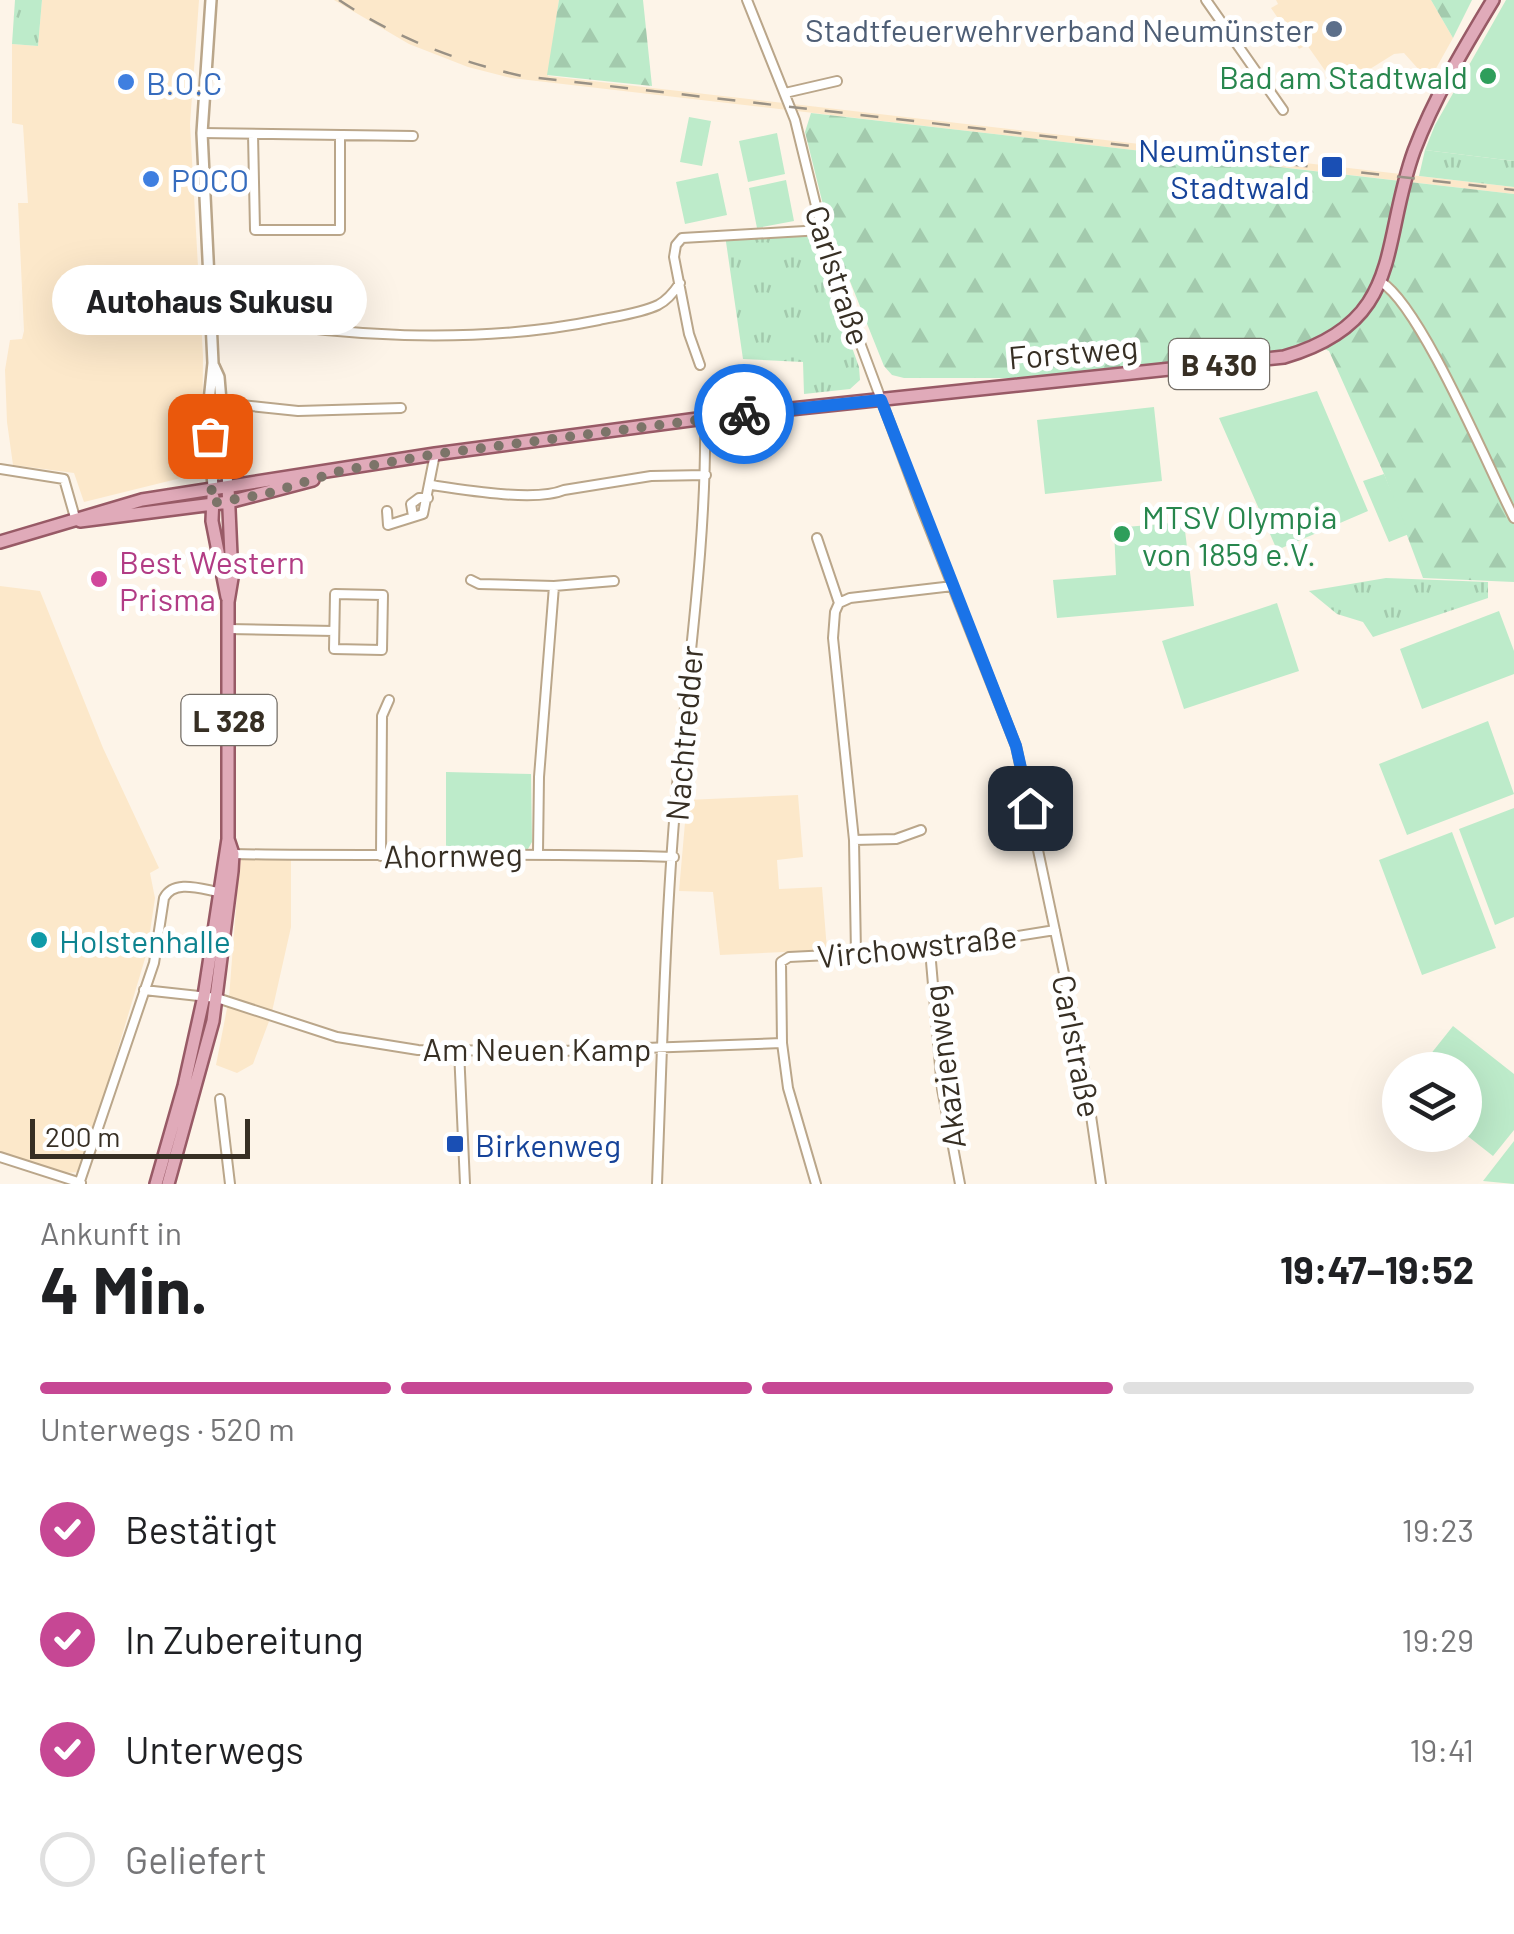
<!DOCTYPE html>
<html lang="de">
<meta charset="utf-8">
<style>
body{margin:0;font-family:Barlow,sans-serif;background:#f6f6f6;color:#202124;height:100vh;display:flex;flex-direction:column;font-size:38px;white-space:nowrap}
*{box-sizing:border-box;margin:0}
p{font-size:32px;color:#757577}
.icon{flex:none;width:55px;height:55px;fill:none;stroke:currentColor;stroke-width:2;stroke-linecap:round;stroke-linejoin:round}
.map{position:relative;height:1184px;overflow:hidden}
.side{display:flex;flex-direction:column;background:#fff;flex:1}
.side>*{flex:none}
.controls{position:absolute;left:1382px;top:1052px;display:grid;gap:20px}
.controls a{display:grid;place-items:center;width:100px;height:100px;border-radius:50%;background:#fff;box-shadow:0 10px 40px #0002;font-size:50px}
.scale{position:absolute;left:30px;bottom:25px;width:220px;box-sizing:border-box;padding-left:10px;border:5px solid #372f24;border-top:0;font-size:28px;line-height:35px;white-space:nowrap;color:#372f24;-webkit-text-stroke:8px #fff;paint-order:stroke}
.pin{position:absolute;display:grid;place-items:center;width:85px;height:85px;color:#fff;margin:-42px;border-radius:20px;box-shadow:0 5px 15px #0006}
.courier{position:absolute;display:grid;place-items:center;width:100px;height:100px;margin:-50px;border:8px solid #1a73e8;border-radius:50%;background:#fff;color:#222;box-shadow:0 2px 12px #0007}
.bubble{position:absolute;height:70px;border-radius:35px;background:#fff;box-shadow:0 10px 40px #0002;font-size:32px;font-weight:700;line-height:70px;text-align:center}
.summary em{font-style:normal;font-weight:700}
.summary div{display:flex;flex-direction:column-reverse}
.summary{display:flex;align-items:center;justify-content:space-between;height:170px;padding:0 40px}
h1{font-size:65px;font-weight:700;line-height:75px}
.bar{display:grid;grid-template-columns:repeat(4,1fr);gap:15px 10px;align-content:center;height:120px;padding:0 40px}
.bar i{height:12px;border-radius:8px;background:#e0e0e0}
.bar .current{background:#c64794}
.bar p{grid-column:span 4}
ol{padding:0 40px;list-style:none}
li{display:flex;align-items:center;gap:30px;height:110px}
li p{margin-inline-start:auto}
li .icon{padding:10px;border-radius:50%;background:#c64794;color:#fff;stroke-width:4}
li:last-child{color:#757577}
li i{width:55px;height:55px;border:5px solid #e0e0e0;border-radius:50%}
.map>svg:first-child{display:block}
.built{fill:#fce8ca}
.grass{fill:url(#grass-tufts)}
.forest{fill:url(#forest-firs)}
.park{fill:#bdebca}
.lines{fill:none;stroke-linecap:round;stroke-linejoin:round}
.minor-casing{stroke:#baa68a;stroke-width:12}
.tertiary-casing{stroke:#baa68a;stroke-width:14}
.primary-casing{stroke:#985a66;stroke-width:16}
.minor{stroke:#fff;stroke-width:8}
.tertiary{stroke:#fff;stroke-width:9}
.primary{stroke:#e0aab9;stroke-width:11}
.rail{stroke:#999185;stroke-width:2.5;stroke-dasharray:18 18;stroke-linecap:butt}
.done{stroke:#7c7469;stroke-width:10;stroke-dasharray:0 18}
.route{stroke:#1a73e8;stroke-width:12}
.service-dot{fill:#5c6f8a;stroke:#fff;stroke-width:4}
.leisure-dot{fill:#2e9e5b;stroke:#fff;stroke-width:4}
.shop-dot{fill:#3f7fe0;stroke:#fff;stroke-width:4}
.transit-dot{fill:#1a4fb4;stroke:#fff;stroke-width:4}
.hotel-dot{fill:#d1479c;stroke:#fff;stroke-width:4}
.culture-dot{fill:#0f9aa8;stroke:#fff;stroke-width:4}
.labels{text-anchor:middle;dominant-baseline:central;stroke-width:10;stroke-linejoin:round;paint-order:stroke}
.shield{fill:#fff;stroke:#736d66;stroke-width:2.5}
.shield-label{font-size:30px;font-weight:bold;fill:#372f24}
.service-label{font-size:32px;fill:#4e5e75;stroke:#fff;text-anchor:end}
.leisure-label{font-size:32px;fill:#27864d;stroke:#fff;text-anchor:end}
.shop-label{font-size:32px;fill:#366cbe;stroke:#fff;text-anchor:start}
.transit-label{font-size:32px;fill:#164399;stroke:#fff;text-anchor:end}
.street-label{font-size:32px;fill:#372f24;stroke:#fff}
.hotel-label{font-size:32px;fill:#b23c85;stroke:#fff;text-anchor:start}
.culture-label{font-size:32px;fill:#0d838f;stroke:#fff;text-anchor:start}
</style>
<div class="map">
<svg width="1514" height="1184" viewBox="0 0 1514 1184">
<defs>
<pattern id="grass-tufts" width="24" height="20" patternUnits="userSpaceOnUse" patternTransform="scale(2.5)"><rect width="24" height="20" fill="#bdebca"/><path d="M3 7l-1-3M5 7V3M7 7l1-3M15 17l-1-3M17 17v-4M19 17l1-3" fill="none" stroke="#a3caad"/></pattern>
<pattern id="forest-firs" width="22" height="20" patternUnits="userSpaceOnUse" patternTransform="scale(2.5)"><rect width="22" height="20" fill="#bdebca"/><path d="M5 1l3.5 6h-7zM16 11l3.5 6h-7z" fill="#a3caad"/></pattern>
</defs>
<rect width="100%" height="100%" fill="#fdf4e8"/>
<!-- built -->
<path class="built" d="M 42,0 L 199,0 L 190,124 L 203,356 L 202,460 L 189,476 L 84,502 L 74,473 L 13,465 L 7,422 L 5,370 L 10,340 L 22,339 L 24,331 L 18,203 L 28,203 L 23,125 L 12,123 L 12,44 L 38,46 Z
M 334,0 L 559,0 L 548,76 L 1514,187 L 1514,194 L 511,78 L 468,67 L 409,44 Z
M 1276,0 L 1431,0 L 1453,38 L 1429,81 L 1404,53 L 1394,54 L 1338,89 L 1307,45 L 1299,49 L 1271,8 L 1278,4 Z
M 0,586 L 40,591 L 103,748 L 159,868 L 150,873 L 155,898 L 147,952 L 81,1172 L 63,1173 L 0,1152 Z
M 798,795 L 803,857 L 777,860 L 779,889 L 822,887 L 827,950 L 720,955 L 713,892 L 679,891 L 687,800 Z
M 291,854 L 291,927 L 271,1016 L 253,1064 L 237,1073 L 216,1065 L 229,998 L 240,855 Z"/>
<!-- grass -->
<path class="grass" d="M 15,0 L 42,0 L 38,46 L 12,44 Z
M 1425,150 L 1514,161 L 1514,187 L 1419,176 Z
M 810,230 L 859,367 L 860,380 L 850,389 L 804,394 L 803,362 L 743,359 L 725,235 Z
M 1386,578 L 1488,582 L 1488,598 L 1373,637 L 1363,622 L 1337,614 L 1309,591 Z"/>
<!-- forest -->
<path class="forest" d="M 559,0 L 643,0 L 652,86 L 547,75 Z
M 1431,0 L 1472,0 L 1453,38 Z
M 811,113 L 1514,194 L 1514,582 L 1423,578 L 1384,474 L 1329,351 L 1309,342 L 1274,353 L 1030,378 L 904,378 L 892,375 L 884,366 L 829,229 L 805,132 Z"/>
<!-- park -->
<path class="park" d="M 1506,0 L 1514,0 L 1514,161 L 1425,150 L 1435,125 Z
M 689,117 L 711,121 L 702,166 L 680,162 Z
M 777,133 L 785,174 L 748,182 L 739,141 Z
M 718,173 L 727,215 L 685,224 L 676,182 Z
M 786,180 L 794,221 L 757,228 L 749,188 Z
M 1317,391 L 1368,511 L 1277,550 L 1219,418 Z
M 1154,407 L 1162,481 L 1045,494 L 1037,420 Z
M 1384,474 L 1409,534 L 1389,542 L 1363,481 Z
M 1184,522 L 1194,606 L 1057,618 L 1053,580 L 1116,575 L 1114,528 Z
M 1277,603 L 1299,671 L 1184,709 L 1162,641 Z
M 1499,611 L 1514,651 L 1514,674 L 1422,709 L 1400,649 Z
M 1488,721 L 1514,794 L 1407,835 L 1379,764 Z
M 446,772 L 531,774 L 532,842 L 528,849 L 446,846 Z
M 1514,808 L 1514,917 L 1495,925 L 1459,829 Z
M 1452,832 L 1496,948 L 1422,975 L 1379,860 Z
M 1453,1026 L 1514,1074 L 1514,1130 L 1493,1156 L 1465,1134 L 1465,1070 L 1418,1070 Z
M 1514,1141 L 1514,1184 L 1483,1181 Z"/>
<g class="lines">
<!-- minor casing -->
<g class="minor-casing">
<path id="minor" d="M 747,0 L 795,120 L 822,230 L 853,324 L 920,504 L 1016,746 L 1084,1068 L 1101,1184
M 1206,0 L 1283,110
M 785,93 L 837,81
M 202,133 L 413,136
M 253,134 L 255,230 L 340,230 L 340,136
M 1381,282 C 1421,306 1489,469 1514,518
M 210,312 C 332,338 477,345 599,320 C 618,316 641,313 658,305 C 668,300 674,292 680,283
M 700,365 L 689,334 L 674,257 L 676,245 L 682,238 L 822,230
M 222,403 L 298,411 L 401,408
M 0,469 L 64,479 L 76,521
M 431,485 C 464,490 536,502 564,490 L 651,476 L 706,475
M 387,511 L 388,525 L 423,514 L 435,454
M 413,516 L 411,504 L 419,498 L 428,498
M 817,538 L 839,603
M 471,580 L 479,584 L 554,586 L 614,581
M 335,594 L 383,595 L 382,650 L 334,649 Z
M 229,629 L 334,631
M 854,840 L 896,839 L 921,830
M 538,852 L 539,777 L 554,586
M 233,854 C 380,857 527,852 674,857
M 381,856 L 382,716 L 389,700
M 930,950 L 942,1089 L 960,1184
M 856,954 L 854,840 L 833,638 L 835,612 L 839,603 L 850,598 L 953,586
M 144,990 L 217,998 L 337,1037 L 418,1050 L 561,1051 L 782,1043
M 459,1050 L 465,1184
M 220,1099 L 230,1184
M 0,1157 L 81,1183
M 79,1184 L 154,963 L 164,898 C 174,879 201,889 219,892
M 657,1184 C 662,1055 665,925 676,797 C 687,673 707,541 705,418
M 816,1184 L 788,1088 L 782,1043 L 781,962 L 789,957 L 930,950 L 1055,930"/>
</g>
<!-- tertiary casing -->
<g class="tertiary-casing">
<path id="tertiary" d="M 211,0 L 202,133 L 213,363 L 208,411 L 213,488
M 214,366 L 219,377 L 228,487"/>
</g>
<!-- primary casing -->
<g class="primary-casing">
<path id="primary" d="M 213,497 L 212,521 L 227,597
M 80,521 L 229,502 L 313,480
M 0,542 L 142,500 L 435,454 L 705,418 L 1284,357 C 1405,322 1380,245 1414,151 C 1434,98 1464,48 1493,0
M 156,1184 L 184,1086 L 204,996 L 228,839 L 228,602 L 232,578 L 228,487
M 168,1184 L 213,1021 L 232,871 L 233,854 L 228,839"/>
</g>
<!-- minor -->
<use href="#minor" class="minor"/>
<!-- tertiary -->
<use href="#tertiary" class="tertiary"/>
<!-- primary -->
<use href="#primary" class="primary"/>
<!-- rail -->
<path class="rail" d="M 339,0 C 396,38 456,61 522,76 L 1514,190"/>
</g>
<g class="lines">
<!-- done -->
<path class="done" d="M 210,436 L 212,503 L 266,494 L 340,471 L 436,454 L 744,414"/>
<!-- route -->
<path class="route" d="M 744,414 L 881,400 L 1016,746 L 1030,808"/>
</g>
<!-- markers -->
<circle class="service-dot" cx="1334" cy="29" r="10"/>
<g class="leisure-dot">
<circle cx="1488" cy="76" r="10"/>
<circle cx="1122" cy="534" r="10"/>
</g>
<g class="shop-dot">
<circle cx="126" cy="82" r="10"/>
<circle cx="151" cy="179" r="10"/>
</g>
<g class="transit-dot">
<rect x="1320" y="155" width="24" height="24" rx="5"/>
<rect x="445" y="1134" width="20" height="20" rx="5"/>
</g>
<circle class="hotel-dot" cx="99" cy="579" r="10"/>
<circle class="culture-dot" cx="39" cy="940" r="10"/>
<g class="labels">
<!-- shield labels -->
<g class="shield">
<rect x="1169" y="339" width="100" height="50" rx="8"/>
<rect x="181.5" y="695" width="95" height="50" rx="8"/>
</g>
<g class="shield-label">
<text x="1219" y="364">B 430</text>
<text x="229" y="720">L 328</text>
</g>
<!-- service labels -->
<g class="service-label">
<text x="1314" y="29">Stadtfeuerwehrverband Neumünster</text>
</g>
<!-- leisure labels -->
<g class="leisure-label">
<text x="1468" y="76">Bad am Stadtwald</text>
<text x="1142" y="516" text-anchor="start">MTSV Olympia<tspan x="1142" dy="37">von 1859 e.V.</tspan></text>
</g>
<!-- shop labels -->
<g class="shop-label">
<text x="146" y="82">B.O.C</text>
<text x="171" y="179">POCO</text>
</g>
<!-- transit labels -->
<g class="transit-label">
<text x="1310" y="149">Neumünster<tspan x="1310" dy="37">Stadtwald</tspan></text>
<text x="475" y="1144" text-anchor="start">Birkenweg</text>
</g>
<!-- street labels -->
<g class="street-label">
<text transform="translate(839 275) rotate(72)">Carlstraße</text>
<text transform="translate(1073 351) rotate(-5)">Forstweg</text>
<text transform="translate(683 733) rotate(-85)">Nachtredder</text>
<text transform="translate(453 854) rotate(-1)">Ahornweg</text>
<text transform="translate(917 945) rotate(-6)">Virchowstraße</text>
<text transform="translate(1078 1046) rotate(79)">Carlstraße</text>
<text x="537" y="1048">Am Neuen Kamp</text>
<text transform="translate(943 1067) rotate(-97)">Akazienweg</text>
</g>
<!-- hotel labels -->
<g class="hotel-label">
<text x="119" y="561">Best Western<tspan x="119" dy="37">Prisma</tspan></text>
</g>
<!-- culture labels -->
<g class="culture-label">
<text x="59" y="940">Holstenhalle</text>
</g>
</g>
</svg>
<div class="controls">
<a><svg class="icon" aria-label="layers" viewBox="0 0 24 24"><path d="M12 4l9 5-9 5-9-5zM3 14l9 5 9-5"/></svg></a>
</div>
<div class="scale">200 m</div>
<div class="pin" style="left:210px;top:436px;background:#ea580c"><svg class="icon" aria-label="bag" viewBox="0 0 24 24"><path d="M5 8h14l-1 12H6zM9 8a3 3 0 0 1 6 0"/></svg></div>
<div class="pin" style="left:1030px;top:808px;background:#1f2937"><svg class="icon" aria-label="home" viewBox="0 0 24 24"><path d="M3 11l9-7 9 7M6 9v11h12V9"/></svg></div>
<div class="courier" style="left:744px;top:414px"><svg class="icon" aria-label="bike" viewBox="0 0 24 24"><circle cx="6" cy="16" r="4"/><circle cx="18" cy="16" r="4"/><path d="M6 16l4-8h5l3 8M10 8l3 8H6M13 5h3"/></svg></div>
<div class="bubble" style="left:52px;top:265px;width:315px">Autohaus Sukusu</div>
</div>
<section class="side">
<div class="summary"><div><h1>4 Min.</h1><p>Ankunft in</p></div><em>19:47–19:52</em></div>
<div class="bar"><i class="current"></i><i class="current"></i><i class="current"></i><i></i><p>Unterwegs · 520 m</p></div>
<ol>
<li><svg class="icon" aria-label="check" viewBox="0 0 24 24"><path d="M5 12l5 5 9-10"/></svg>Bestätigt<p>19:23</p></li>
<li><svg class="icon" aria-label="check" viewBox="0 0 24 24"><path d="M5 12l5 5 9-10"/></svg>In Zubereitung<p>19:29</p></li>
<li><svg class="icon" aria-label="check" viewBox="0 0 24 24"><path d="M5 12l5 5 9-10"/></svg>Unterwegs<p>19:41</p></li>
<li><i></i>Geliefert</li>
</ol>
</section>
